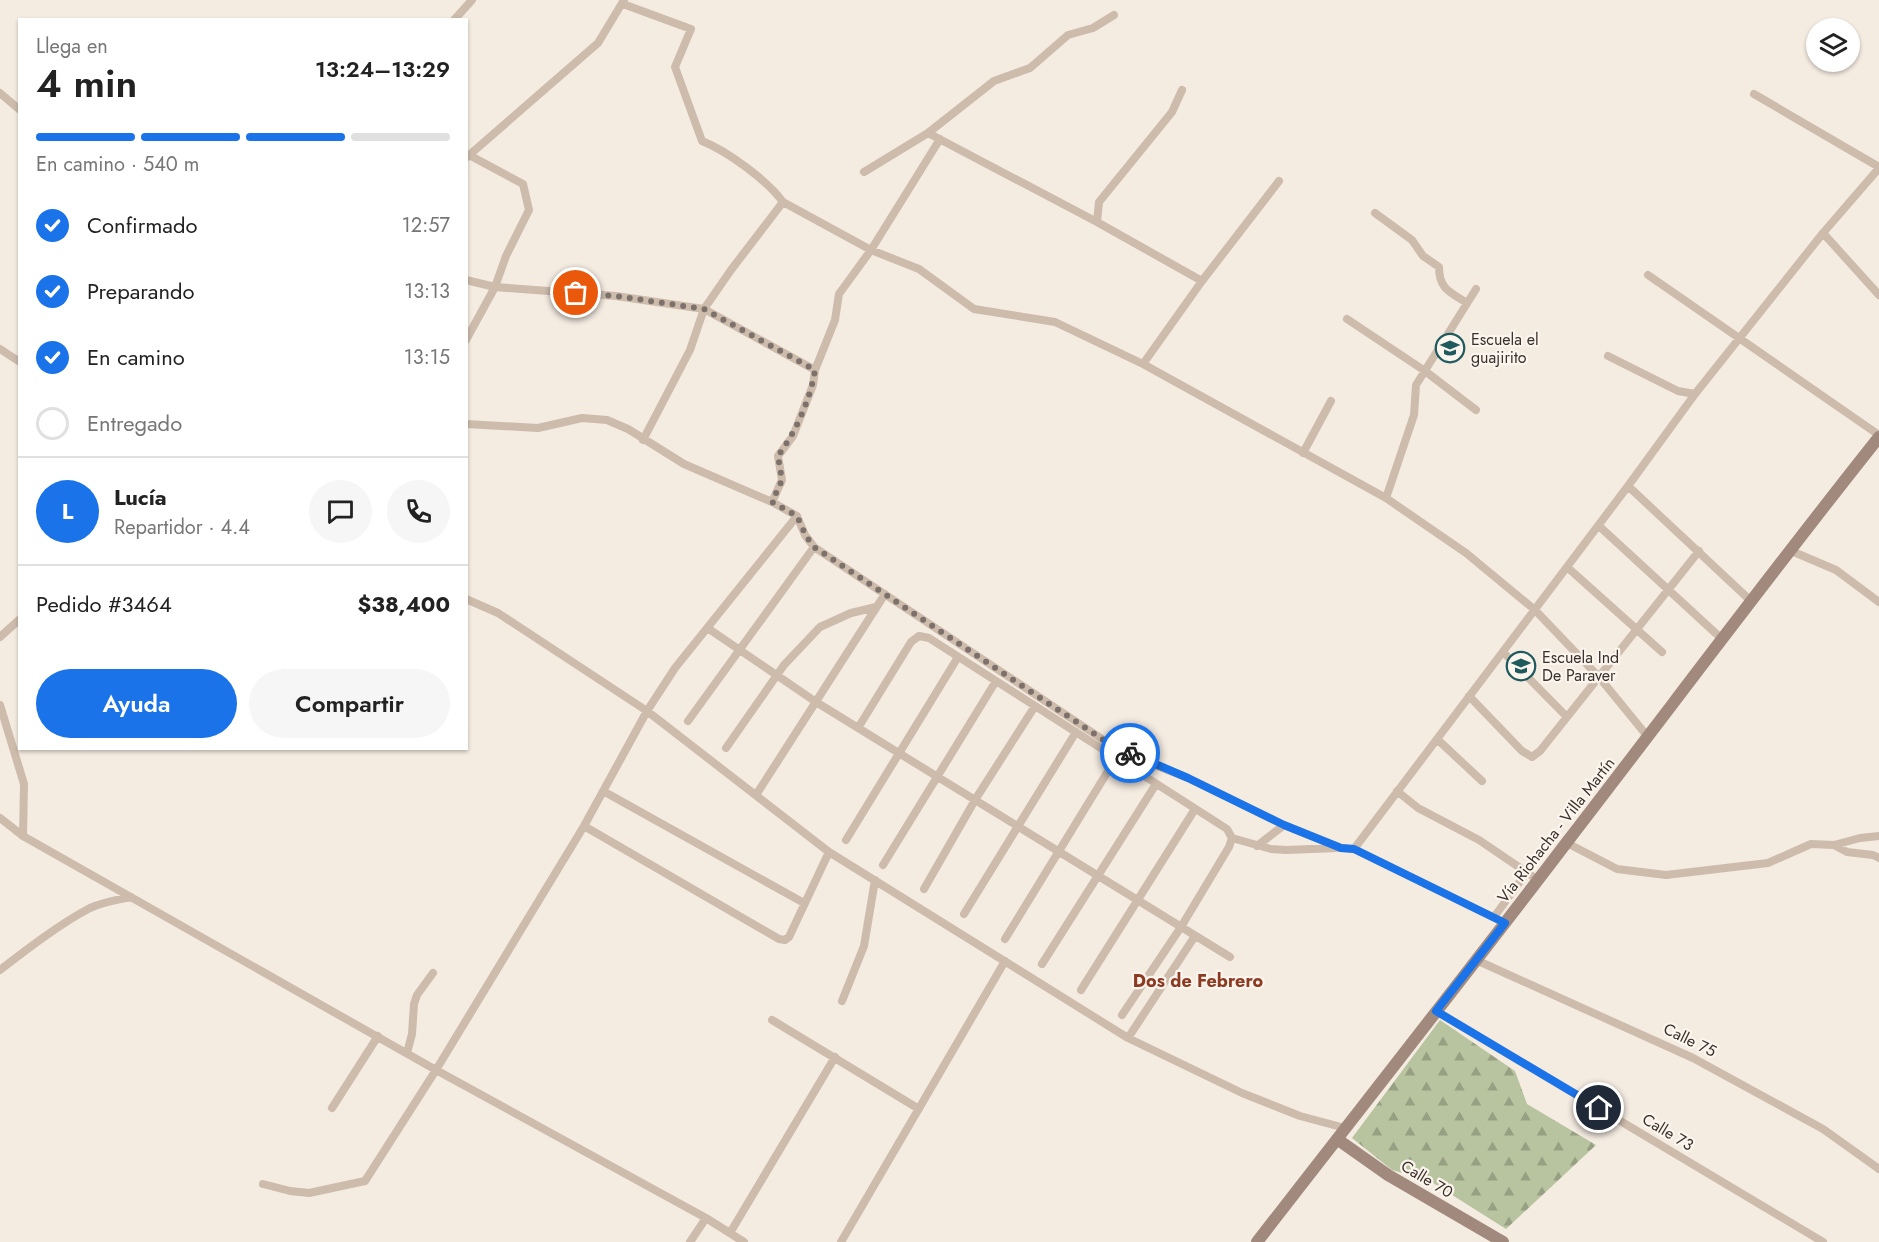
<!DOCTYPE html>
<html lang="es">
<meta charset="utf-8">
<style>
body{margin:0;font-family:Jost,sans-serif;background:#f6f6f6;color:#222;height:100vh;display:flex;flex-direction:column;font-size:22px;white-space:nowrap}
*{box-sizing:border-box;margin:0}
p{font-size:20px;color:#767676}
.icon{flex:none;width:33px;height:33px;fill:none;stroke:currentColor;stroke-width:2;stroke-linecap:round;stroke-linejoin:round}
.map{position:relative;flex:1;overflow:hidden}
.side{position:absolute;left:18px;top:18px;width:450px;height:732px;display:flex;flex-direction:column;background:#fff;border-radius:0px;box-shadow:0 2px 4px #0004}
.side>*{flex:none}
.tools{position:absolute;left:1806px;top:18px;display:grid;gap:12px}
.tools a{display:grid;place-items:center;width:54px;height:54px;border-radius:50%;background:#fff;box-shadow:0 2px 4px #0004;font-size:30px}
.pin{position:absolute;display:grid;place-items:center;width:51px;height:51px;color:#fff;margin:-26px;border:3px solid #fff;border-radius:50%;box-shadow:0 2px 6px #0007}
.courier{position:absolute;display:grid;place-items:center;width:60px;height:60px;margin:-30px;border:4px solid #1a73e8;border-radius:50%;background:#fff;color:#222;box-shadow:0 2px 8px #0007}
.summary em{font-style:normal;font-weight:600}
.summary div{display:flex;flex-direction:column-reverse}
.summary{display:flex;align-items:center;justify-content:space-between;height:102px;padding:0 18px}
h1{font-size:39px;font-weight:600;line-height:45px}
.bar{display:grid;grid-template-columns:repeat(4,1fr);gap:9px 6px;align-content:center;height:72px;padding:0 18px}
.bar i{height:8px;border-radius:4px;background:#e0e0e0}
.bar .current{background:#1a73e8}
.bar p{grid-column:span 4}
.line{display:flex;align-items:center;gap:15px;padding:0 18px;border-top:2px solid #e0e0e0}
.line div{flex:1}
.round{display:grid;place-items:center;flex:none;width:63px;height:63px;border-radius:32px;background:#f6f6f6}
ol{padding:0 18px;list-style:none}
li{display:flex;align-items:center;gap:18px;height:66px}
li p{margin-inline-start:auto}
li .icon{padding:6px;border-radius:50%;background:#1a73e8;color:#fff;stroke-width:4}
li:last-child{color:#767676}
li i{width:33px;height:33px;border:3px solid #e0e0e0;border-radius:50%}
.primary-button{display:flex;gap:12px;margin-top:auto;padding:12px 18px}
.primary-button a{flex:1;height:69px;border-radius:36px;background:#1a73e8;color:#fff;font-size:24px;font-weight:600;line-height:69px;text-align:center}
.primary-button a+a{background:#f6f6f6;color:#222}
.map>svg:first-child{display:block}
.forest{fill:url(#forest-firs)}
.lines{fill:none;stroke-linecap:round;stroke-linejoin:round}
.street{stroke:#cdbbac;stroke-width:8}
.secondary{stroke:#a18a7d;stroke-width:12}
.done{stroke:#7c716b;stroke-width:6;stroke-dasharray:0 10.8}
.route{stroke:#1a73e8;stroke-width:8}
.labels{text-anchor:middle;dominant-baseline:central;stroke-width:4.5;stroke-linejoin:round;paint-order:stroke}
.poi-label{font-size:16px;fill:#3b302b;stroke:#fbf5ee;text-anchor:start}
.street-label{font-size:16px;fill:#3b302b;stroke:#fbf5ee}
.neighbourhood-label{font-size:18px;font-weight:bold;fill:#8c3b22;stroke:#fbf5ee}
</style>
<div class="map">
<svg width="1879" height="1242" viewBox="0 0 1879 1242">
<defs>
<pattern id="forest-firs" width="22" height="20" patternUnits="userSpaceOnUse" patternTransform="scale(1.5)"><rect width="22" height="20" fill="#b8c4a0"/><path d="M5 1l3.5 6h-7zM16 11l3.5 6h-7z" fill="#97a083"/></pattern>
</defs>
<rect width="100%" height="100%" fill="#f4ebe1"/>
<!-- forest -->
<path class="forest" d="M 1440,1020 L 1515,1071 L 1527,1104 L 1596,1145 L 1506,1229 L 1430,1181 L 1392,1170 L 1352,1138 Z"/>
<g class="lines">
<!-- street -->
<path class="street" d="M 623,4 L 691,29 L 675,67 L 702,141 C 727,151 767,180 783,202 L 871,250 L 919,269 L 974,309 L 1055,322 L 1143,364 L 1386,498 L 1466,553 L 1535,610 L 1599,677 L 1648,737
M 454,20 L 472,0
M 0,93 L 20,110
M 1754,94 L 1879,167
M 928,133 L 1097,222 L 1202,281
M 467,157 L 598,43 L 624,0
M 1879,168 L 1823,233 L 1879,295
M 864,172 L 928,133 L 994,81 L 1030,68 L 1068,35 L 1093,28 L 1114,15
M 1375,213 L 1412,240 L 1423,256 L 1439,267 C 1439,289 1450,292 1467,303
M 1097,222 L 1099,202 L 1172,112 L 1182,90
M 1648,275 L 1879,435
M 466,280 L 495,287 L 616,296 L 704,309 L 815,370
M 1347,319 L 1425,371 L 1476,410
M 466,340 L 495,287 L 506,256 L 529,210 L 523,184 L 469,155
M 0,349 L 20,362
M 1608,356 L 1678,391 L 1695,394
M 1143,364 L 1202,281 L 1279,181
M 466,424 L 538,428 L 582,418 L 607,420 L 628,429 L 684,464 L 772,502 L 797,516 L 805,535 L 814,547 L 1105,741 L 1142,760 L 1188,778 L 1284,825 L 1341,848 L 1354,849 L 1505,923
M 643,440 L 690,350 L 704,309 L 731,270 L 783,202
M 1303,453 L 1331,401
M 1628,486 L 1752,602
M 1386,498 L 1414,415 L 1416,385 L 1476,289
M 772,502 L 782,480 L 778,456 L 793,436 L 813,385 L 815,370 L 835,320 L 839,294 L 871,250 L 940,139
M 1599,526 L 1723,640
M 1789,550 L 1836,570 L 1879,602
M 1567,567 L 1662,652
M 466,599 L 498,613 L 647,711 L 829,852 L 1128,1038 L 1242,1093 L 1300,1116 L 1345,1128
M 709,629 L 816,702 L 1230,957
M 0,637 L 20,619
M 1503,652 L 1567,717
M 1469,696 L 1522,751 L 1532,757 L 1540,751 L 1699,551
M 0,705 L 24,784 L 23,836
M 688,721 L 814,547
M 858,728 L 911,642 L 919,636 L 929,638 L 1227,829 L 1232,838 L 1229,847 L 1181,927 L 1122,1015
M 1437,739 L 1482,781
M 726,748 L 784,665 L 820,627 L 851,613 L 876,607
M 603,791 L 804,903
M 1397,791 L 1418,808 L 1479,840 L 1538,880
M 756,795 L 885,594
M 0,818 L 23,836 L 436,1070 L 706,1218 L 744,1242
M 584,826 L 779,939 L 785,940 L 789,937 L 829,852
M 1232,838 L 1271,849 L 1286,850 L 1338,848
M 846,840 L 958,657
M 1567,843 L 1617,869 L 1666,875 L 1768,863 L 1811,844 L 1834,845 L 1860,838 L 1879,836
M 1834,845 L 1847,852 L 1873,855 L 1879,858
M 1257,846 L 1284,825
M 1354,849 L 1628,486 L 1695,394 L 1823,233
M 883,865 L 996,681
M 924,889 L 975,800 L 1035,706
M 964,914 L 1076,732
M 1494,917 L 1527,872
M 1005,939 L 1116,758
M 1476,960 L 1693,1058 L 1823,1129 L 1879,1169
M 1042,964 L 1156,784
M 0,970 C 26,950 61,923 90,908 C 103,902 117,900 131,897
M 1081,990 L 1195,809
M 842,1001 L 864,946 L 875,880
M 1436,1011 L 1823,1242
M 772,1020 L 919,1109
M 1128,1038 L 1195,936
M 407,1053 L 412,1034 L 414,1004 L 417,995 L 433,973
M 332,1108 L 378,1036
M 263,1184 L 290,1191 L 309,1193 L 365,1181 L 436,1070 L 584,826 L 647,711 L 675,668 L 797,516
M 730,1233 L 835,1057
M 690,1242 L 706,1218
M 841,1242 L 1005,961"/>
<!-- secondary -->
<path class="secondary" d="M 1337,1139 L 1388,1175 L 1503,1242
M 1257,1242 C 1360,1109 1465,976 1567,842 C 1671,707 1773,570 1879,437"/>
</g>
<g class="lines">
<!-- done -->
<path class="done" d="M 576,293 L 616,296 L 704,309 L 815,370 C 810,401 796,431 778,456 L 782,480 L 772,502 L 797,516 L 806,536 L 814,547 L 1105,741 L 1130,753"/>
<!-- route -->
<path class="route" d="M 1130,753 L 1188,778 L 1284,825 L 1341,848 L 1354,849 L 1505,923 L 1436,1011 L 1599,1108"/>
</g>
<!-- icons -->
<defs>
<g id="school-ring" transform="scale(1.5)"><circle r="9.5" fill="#fbf5ee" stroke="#1f5a5e" stroke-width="1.5"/><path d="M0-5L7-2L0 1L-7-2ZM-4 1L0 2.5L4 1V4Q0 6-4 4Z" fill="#1f5a5e"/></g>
</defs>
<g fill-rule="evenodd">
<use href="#school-ring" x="1450" y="348"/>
<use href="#school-ring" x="1521" y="666"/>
</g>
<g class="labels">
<!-- poi labels -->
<g class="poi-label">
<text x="1471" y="339">Escuela el<tspan x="1471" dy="18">guajirito</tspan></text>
<text x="1542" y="657">Escuela Ind<tspan x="1542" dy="18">De Paraver</tspan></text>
</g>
<!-- street labels -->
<g class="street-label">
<text transform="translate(1556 830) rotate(-52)">Vía Riohacha - Villa Martín</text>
<text transform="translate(1690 1040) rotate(26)">Calle 75</text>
<text transform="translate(1668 1132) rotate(31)">Calle 73</text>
<text transform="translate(1427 1179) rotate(31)">Calle 70</text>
</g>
<!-- neighbourhood labels -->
<g class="neighbourhood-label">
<text x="1198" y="981">Dos de Febrero</text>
</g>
</g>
</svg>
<div class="tools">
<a><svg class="icon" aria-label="layers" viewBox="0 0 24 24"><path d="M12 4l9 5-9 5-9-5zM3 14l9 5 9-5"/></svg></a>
</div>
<div class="pin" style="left:576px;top:293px;background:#ea580c"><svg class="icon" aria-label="bag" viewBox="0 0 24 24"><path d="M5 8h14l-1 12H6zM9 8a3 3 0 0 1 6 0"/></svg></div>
<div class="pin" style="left:1599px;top:1108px;background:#1f2937"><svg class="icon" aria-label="home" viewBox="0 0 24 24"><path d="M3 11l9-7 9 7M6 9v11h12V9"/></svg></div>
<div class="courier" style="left:1130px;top:753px"><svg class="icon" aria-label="bike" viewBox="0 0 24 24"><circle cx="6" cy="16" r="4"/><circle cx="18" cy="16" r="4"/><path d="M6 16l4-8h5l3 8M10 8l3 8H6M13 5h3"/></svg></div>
<section class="side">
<div class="summary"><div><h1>4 min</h1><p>Llega en</p></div><em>13:24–13:29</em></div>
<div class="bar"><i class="current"></i><i class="current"></i><i class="current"></i><i></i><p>En camino · 540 m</p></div>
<ol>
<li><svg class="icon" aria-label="check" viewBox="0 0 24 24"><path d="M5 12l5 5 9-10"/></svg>Confirmado<p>12:57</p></li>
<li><svg class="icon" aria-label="check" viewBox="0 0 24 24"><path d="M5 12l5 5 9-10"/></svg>Preparando<p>13:13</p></li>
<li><svg class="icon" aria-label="check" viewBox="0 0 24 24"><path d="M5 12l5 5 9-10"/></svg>En camino<p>13:15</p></li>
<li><i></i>Entregado</li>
</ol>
<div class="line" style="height:108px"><b class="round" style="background:#1a73e8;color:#fff">L</b><div><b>Lucía</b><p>Repartidor · 4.4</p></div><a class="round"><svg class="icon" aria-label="chat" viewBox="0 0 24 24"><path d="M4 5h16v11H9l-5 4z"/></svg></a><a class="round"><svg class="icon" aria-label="phone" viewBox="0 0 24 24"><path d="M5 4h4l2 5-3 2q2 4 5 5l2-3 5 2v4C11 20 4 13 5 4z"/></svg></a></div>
<div class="line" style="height:78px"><div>Pedido #3464</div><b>$38,400</b></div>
<div class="primary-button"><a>Ayuda</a><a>Compartir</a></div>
</section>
</div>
